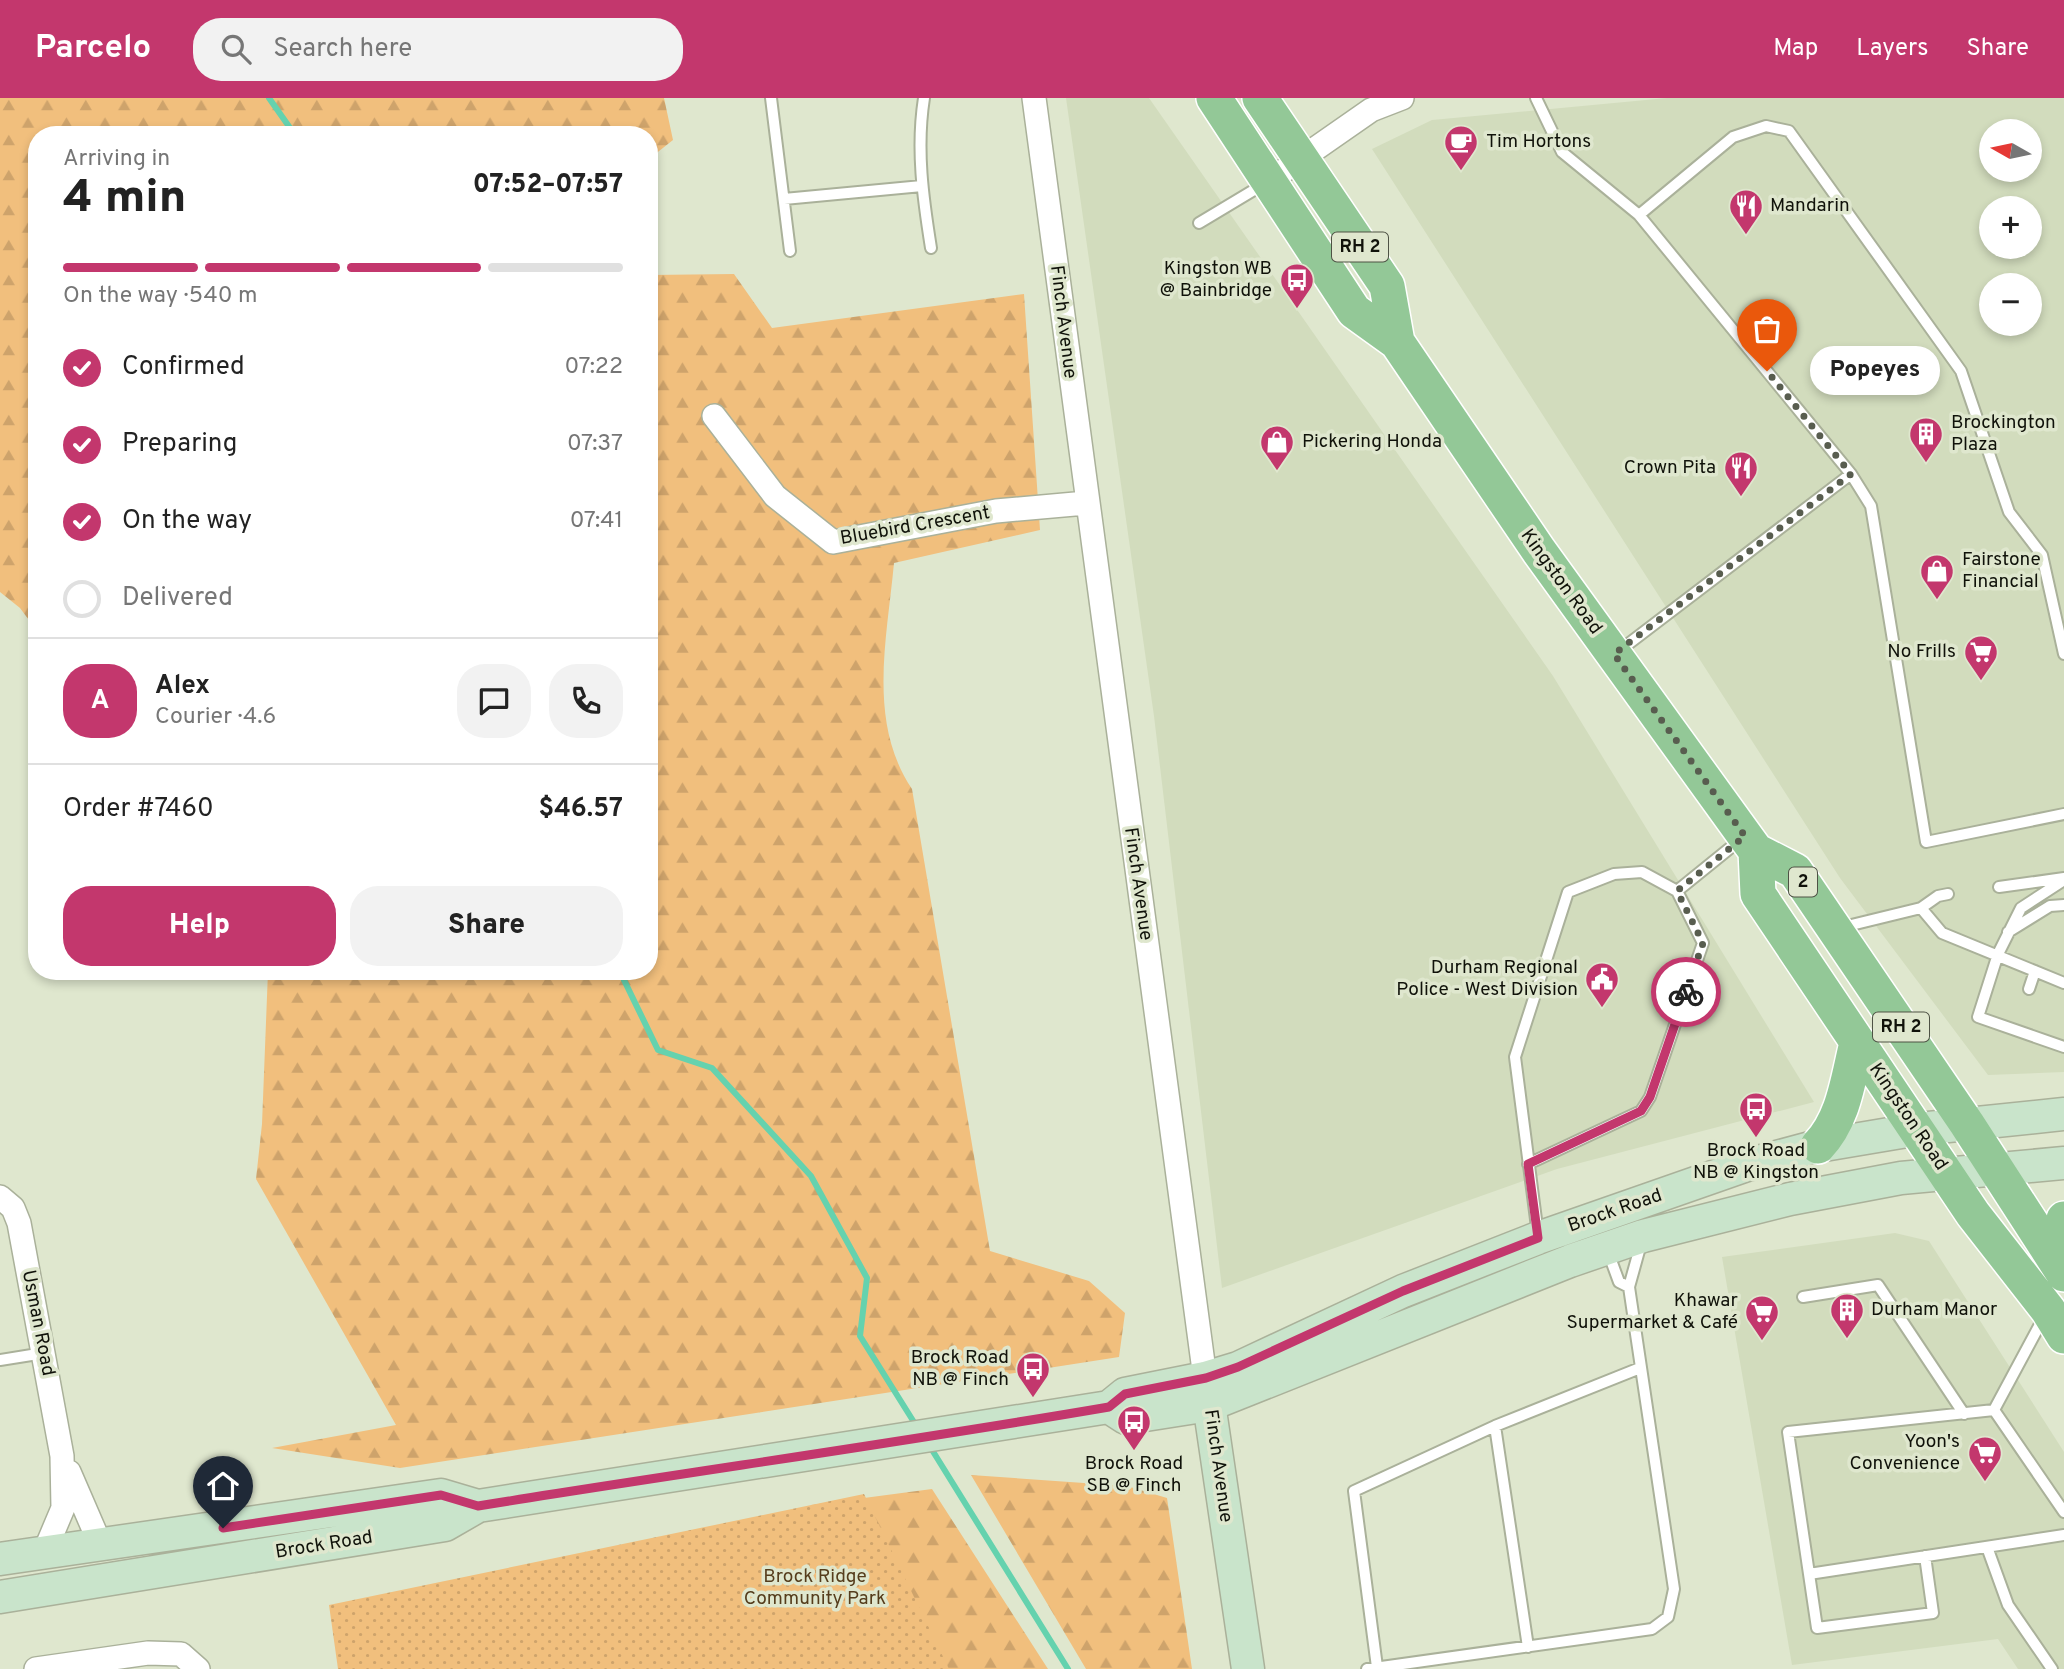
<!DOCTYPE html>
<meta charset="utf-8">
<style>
body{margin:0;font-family:Overpass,sans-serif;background:#f2f2f2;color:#222;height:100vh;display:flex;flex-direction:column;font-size:26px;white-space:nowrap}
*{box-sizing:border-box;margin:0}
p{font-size:23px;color:#767676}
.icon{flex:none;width:38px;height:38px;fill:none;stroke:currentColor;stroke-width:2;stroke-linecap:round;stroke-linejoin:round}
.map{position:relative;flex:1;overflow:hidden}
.panel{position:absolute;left:28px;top:28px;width:630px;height:854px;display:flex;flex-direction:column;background:#fff;border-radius:28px;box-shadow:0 4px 10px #0003}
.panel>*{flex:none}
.needle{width:46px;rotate:279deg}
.tools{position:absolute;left:1979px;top:21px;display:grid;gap:14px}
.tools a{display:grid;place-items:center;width:63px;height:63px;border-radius:50%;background:#fff;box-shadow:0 4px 10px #0003;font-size:35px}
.pin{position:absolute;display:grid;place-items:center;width:60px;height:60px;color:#fff;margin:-72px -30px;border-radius:50% 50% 50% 0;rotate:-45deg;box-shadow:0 0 7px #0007}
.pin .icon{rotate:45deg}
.courier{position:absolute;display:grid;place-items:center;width:70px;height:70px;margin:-35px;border:5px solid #c3376d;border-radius:50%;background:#fff;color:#222;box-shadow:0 2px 9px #0007}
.bubble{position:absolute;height:49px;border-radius:24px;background:#fff;box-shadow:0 4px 10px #0003;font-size:23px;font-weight:800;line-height:49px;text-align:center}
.summary em{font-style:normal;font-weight:800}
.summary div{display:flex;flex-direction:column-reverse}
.summary{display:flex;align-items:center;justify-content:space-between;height:119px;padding:0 35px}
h1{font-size:46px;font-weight:800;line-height:52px}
.bar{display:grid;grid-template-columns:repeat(4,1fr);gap:10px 7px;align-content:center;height:84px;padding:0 35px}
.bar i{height:9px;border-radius:5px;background:#e0e0e0}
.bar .on{background:#c3376d}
.bar p{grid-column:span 4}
.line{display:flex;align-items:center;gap:18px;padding:0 35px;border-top:2px solid #e0e0e0}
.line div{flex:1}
.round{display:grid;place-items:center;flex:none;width:74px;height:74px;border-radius:28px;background:#f2f2f2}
ol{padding:0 35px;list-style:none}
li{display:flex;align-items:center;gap:21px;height:77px}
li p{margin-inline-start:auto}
li .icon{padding:7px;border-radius:50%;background:#c3376d;color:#fff;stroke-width:4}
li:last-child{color:#767676}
li i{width:38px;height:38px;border:4px solid #e0e0e0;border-radius:50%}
.action{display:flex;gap:14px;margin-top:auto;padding:14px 35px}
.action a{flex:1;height:80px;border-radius:28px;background:#c3376d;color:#fff;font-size:28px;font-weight:800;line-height:80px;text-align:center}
.action a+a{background:#f2f2f2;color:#222}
header{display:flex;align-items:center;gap:42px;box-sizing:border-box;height:98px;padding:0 35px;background:#c3376d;color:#fff}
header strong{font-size:33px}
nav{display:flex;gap:38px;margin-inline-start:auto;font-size:24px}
.search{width:490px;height:63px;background:#f2f2f2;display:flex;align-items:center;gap:18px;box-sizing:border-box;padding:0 24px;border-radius:28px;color:#767676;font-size:26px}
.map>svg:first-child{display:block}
.built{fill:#d2dcbd;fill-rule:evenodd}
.forest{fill:url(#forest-firs)}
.park{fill:url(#park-dots)}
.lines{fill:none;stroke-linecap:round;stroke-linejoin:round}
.stream{stroke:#65d2ae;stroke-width:6}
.lane-casing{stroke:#aab19a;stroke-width:14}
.street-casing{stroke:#aab19a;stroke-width:26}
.secondary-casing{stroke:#aab19a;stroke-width:35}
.primary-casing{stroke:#fff;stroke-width:38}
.lane{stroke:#fff;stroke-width:10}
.street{stroke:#fff;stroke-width:23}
.secondary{stroke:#c9e4cb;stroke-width:32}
.primary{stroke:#93c897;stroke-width:35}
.done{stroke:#585d4f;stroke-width:7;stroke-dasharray:0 12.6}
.route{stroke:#c3376d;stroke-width:9}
.labels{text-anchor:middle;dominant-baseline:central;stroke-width:7;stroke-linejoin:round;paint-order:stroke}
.shield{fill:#dfe7ce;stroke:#4e5245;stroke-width:2}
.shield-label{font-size:18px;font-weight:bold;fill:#10120a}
.poi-label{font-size:19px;fill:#10120a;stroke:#dfe7ce;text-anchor:end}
.street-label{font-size:19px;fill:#10120a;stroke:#dfe7ce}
.park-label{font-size:19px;fill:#553d1c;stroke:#dfe7ce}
</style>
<header>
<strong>Parcelo</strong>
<div class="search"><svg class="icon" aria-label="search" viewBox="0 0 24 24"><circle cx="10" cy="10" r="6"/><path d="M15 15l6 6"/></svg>Search here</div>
<nav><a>Map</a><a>Layers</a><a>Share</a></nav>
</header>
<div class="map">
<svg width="2064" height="1571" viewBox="0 0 2064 1571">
<defs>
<pattern id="forest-firs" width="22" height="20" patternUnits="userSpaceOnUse" patternTransform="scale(1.75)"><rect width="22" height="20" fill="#f1bf7d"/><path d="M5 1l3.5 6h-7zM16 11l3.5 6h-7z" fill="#cea36b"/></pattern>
<pattern id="park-dots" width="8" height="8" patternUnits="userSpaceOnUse" patternTransform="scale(1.75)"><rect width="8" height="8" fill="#f1bf7d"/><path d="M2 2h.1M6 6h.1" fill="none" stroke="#cea36b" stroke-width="1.8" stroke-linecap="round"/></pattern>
</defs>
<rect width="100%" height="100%" fill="#dfe7ce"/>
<!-- built -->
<path class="built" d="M 1066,0 L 1149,0 L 1553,578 L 1814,1004 L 1557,1071 L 1222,1190 L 1154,618 Z
M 1667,0 L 2064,0 L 2064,974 L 1988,977 L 1840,780 L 1372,51 L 1432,22 ZM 1992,33 L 2030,33 L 2030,72 L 1992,72 ZM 1992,110 L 2030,110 L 2030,149 L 1992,149 ZM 1992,187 L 2030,187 L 2030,226 L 1992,226 Z
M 1895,1135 L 1929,1143 L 2064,1354 L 2064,1571 L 2018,1571 L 1998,1541 L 1792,1567 L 1722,1159 Z"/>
<!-- forest -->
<path class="forest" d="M 0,0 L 664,0 L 673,42 L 649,61 L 649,37 L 37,37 L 37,533 L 20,510 L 0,494 Z
M 734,176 L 772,230 L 1024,196 L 1040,432 L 894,465 C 887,541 867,624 912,691 L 990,1153 L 1089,1183 L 1125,1215 L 1119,1259 L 400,1370 L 272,1350 L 396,1327 L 256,1081 L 262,1026 L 268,873 L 649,873 L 649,177 Z
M 971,1377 L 1127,1388 L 1167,1400 L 1192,1571 L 1086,1571 Z
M 932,1391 L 1048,1571 L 926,1571 L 811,1407 Z"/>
<!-- park -->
<path class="park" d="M 864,1396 L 949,1571 L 338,1571 L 329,1507 Z"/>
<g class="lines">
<!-- stream -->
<path class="stream" d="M 269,0 L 295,37
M 625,873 L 624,882 L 658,952 L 712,970 L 811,1078 L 867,1180 L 860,1238 L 917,1329
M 929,1347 L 1068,1571"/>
<!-- lane casing -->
<g class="lane-casing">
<path id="lane" d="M 771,0 L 790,153
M 924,0 C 916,51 923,100 931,150
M 1536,0 L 1562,54 L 1639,117 L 1851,376 L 1871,408 L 1926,744 L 2064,716
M 784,101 L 922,88
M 1639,117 L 1733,39 L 1766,28 L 1789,33 L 1961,273 L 2009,414 L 2042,457 L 2064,556
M 1199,125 L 1264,86
M 1619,553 L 1851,376
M 2064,782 L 2021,810 L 1998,856 L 1978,919 L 2064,949
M 1999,789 L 2064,780
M 1677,793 L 1740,742
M 1921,810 L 1938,798 L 1948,796
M 1839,830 L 1921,810 L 1942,835 L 2064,885
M 2008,834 L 2050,808 L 2064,807
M 2029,891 L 2035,873
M 1528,1066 L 1641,1013 L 1650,999 L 1703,845 L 1677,793 L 1642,774 L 1614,776 L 1568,794 L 1515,959 L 1538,1137
M 1608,1154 L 1619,1184 L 1629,1189
M 1803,1199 L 1878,1187 L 1964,1316
M 0,1262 L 44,1255
M 1994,1312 L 2064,1414
M 1994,1312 L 2045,1217
M 1495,1328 L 1528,1549
M 1987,1449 L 2008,1507 L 2052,1571
M 1925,1458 L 1933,1515 L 1817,1530 L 1788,1334 L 1994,1312
M 1809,1476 L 2064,1437
M 1377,1569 L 1354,1393 L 1495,1328 L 1640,1270
M 1367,1571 L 1652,1531 L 1668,1519 L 1674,1491 L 1629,1189 L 1642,1142"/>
</g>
<!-- street casing -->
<g class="street-casing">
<path id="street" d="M 1034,0 L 1205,1280
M 1269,83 L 1371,12 L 1402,0
M 714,318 L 775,398 L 833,444 L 996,413 L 1086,405
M 0,1099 L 13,1110 L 19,1125 L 62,1358 L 63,1410 L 44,1455
M 69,1374 L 101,1448
M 36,1571 L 148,1555 L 181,1556 L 198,1571"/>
</g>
<!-- secondary casing -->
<g class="secondary-casing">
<path id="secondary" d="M 1206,1285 L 1248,1571
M 1109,1309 L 1126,1320 L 1209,1307 L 1570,1163 L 1643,1138 L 1790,1101 L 1901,1080 L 2064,1065
M 0,1461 L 441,1397 L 478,1408
M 0,1499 L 445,1427 L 478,1408 L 1109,1309 L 1125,1296 L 1205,1280 L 1238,1270 L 1403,1193 L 1538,1140 L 1747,1067 L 1818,1048 L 1919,1031 L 2064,1016"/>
</g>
<!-- primary casing -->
<g class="primary-casing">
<path id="primary" d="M 1214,0 L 1354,213 L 1397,244 L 1539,453 L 1745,738 L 1756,753 L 1795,773 L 1967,1026 L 2064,1176
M 1260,0 L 1387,188 L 1397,244
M 1756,753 L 1758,796 L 1973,1116 L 2048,1212 L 2064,1238
M 1818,1048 C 1844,1021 1848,981 1857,945
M 2060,1170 L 2064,1121"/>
</g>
<!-- lane -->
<use href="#lane" class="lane"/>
<!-- street -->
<use href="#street" class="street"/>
<!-- secondary -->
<use href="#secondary" class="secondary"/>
<!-- primary -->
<use href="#primary" class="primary"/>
</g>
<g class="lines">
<!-- done -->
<path class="done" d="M 1686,894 L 1703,845 L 1677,793 L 1745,738 L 1614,556 L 1851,376 L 1767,273"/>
<!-- route -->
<path class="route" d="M 223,1430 L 441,1397 L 478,1408 C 688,1374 899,1345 1109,1309 L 1125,1296 L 1206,1280 L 1238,1269 L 1403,1193 L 1538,1140 L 1528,1066 L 1641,1013 L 1650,999 L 1686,894"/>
</g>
<!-- icons -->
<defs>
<g id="cafe-pin" transform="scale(1.75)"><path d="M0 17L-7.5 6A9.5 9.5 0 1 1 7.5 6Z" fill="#c3376d" stroke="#dfe7ce"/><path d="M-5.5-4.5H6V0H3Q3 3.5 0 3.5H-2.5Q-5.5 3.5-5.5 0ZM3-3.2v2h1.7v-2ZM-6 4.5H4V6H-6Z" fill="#fff"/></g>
<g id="restaurant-pin" transform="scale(1.75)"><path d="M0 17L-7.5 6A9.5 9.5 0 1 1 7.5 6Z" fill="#c3376d" stroke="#dfe7ce"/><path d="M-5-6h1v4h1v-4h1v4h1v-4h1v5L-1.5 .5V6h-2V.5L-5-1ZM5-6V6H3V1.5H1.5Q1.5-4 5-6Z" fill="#fff"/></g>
<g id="bus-pin" transform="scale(1.75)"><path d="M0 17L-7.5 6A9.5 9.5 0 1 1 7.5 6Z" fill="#c3376d" stroke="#dfe7ce"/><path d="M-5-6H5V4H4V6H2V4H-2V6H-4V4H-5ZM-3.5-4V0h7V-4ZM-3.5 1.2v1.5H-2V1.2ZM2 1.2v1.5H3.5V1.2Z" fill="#fff"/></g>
<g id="building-pin" transform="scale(1.75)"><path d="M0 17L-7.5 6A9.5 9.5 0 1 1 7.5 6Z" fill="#c3376d" stroke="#dfe7ce"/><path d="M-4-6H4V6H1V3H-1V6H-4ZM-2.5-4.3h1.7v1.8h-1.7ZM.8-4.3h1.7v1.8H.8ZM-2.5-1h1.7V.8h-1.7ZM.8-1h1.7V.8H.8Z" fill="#fff"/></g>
<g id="shop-pin" transform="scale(1.75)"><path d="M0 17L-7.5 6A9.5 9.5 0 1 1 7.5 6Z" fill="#c3376d" stroke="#dfe7ce"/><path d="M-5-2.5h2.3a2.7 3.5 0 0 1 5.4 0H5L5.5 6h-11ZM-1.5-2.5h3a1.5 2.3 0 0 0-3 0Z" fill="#fff"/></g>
<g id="supermarket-pin" transform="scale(1.75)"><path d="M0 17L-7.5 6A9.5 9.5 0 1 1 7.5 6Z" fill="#c3376d" stroke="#dfe7ce"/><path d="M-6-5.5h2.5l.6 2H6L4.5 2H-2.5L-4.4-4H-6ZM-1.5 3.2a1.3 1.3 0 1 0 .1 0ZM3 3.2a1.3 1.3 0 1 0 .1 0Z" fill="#fff"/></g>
<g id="civic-pin" transform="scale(1.75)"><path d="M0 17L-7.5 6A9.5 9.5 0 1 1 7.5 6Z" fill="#c3376d" stroke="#dfe7ce"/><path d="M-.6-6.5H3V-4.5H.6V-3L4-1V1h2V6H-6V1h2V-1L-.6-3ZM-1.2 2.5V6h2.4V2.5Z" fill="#fff"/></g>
</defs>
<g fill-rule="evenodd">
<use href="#cafe-pin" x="1461" y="44"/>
<use href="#restaurant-pin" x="1746" y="108"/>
<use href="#bus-pin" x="1297" y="182"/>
<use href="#building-pin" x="1926" y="336"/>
<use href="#shop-pin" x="1277" y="344"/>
<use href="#restaurant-pin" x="1741" y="370"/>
<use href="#shop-pin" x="1937" y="473"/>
<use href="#supermarket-pin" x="1981" y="554"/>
<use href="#civic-pin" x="1602" y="881"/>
<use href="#bus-pin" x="1756" y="1011"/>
<use href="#building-pin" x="1847" y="1212"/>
<use href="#supermarket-pin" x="1762" y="1214"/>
<use href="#bus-pin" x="1033" y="1271"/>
<use href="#bus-pin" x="1134" y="1324"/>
<use href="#supermarket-pin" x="1985" y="1355"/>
</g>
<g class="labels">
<!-- shield labels -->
<g class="shield">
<rect x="1332" y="134.5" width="56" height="29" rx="5"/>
<rect x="1789" y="769.5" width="28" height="29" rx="5"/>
<rect x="1873" y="914.5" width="56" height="29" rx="5"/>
</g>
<g class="shield-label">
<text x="1360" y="149">RH 2</text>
<text x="1803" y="784">2</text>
<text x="1901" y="929">RH 2</text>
</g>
<!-- poi labels -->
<g class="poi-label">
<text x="1486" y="44" text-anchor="start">Tim Hortons</text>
<text x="1770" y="108" text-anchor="start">Mandarin</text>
<text x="1272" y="171">Kingston WB<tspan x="1272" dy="22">@ Bainbridge</tspan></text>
<text x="1951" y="325" text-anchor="start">Brockington<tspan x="1951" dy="22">Plaza</tspan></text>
<text x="1302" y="344" text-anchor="start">Pickering Honda</text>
<text x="1716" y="370">Crown Pita</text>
<text x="1962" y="462" text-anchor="start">Fairstone<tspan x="1962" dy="22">Financial</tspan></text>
<text x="1956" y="554">No Frills</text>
<text x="1578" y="870">Durham Regional<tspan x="1578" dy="22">Police - West Division</tspan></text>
<text x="1756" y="1053" text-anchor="middle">Brock Road<tspan x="1756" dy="22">NB @ Kingston</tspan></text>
<text x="1738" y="1203">Khawar<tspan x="1738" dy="22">Supermarket &amp; Café</tspan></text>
<text x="1871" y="1212" text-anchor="start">Durham Manor</text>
<text x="1009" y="1260">Brock Road<tspan x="1009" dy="22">NB @ Finch</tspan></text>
<text x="1960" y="1344">Yoon's<tspan x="1960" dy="22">Convenience</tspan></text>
<text x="1134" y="1366" text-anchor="middle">Brock Road<tspan x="1134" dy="22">SB @ Finch</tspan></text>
</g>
<!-- street labels -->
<g class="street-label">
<text transform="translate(1063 224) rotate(83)">Finch Avenue</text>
<text transform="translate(915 428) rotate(-10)">Bluebird Crescent</text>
<text transform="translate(1561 484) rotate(54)">Kingston Road</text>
<text transform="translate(1138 786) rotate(82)">Finch Avenue</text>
<text transform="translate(1908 1019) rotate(56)">Kingston Road</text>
<text transform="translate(1615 1113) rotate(-19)">Brock Road</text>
<text transform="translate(38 1225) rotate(79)">Usman Road</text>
<text transform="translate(1218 1368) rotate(82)">Finch Avenue</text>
<text transform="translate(324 1447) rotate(-9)">Brock Road</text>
</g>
<!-- park labels -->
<g class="park-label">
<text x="815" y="1479">Brock Ridge<tspan x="815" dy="22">Community Park</tspan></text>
</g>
</g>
</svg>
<div class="tools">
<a><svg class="needle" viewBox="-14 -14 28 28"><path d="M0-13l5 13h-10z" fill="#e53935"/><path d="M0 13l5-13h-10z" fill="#767676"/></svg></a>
<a>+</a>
<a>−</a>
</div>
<div class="pin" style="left:1767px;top:273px;background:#ea580c"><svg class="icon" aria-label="bag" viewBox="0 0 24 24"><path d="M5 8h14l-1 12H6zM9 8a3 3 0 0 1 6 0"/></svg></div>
<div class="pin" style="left:223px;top:1430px;background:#1f2937"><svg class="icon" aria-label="home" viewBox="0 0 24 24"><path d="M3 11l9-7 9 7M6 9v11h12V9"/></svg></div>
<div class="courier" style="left:1686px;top:894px"><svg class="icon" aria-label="bike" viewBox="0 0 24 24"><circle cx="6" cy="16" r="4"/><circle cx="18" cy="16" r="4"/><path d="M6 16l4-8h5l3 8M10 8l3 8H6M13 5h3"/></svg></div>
<div class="bubble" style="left:1810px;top:248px;width:130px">Popeyes</div>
<section class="panel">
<div class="summary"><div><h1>4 min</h1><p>Arriving in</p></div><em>07:52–07:57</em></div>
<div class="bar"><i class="on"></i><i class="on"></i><i class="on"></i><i></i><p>On the way · 540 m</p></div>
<ol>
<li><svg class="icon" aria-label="check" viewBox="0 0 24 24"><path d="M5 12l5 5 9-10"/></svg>Confirmed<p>07:22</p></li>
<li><svg class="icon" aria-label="check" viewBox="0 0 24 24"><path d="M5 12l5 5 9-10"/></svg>Preparing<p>07:37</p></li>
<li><svg class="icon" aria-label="check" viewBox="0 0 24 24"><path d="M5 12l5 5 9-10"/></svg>On the way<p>07:41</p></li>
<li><i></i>Delivered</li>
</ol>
<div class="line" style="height:126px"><b class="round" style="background:#c3376d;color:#fff">A</b><div><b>Alex</b><p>Courier · 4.6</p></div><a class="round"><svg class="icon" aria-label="chat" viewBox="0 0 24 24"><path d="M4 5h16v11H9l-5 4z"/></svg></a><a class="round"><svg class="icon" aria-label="phone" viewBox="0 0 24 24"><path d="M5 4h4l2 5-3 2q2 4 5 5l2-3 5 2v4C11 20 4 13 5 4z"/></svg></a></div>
<div class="line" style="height:91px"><div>Order #7460</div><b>$46.57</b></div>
<div class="action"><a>Help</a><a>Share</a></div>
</section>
</div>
